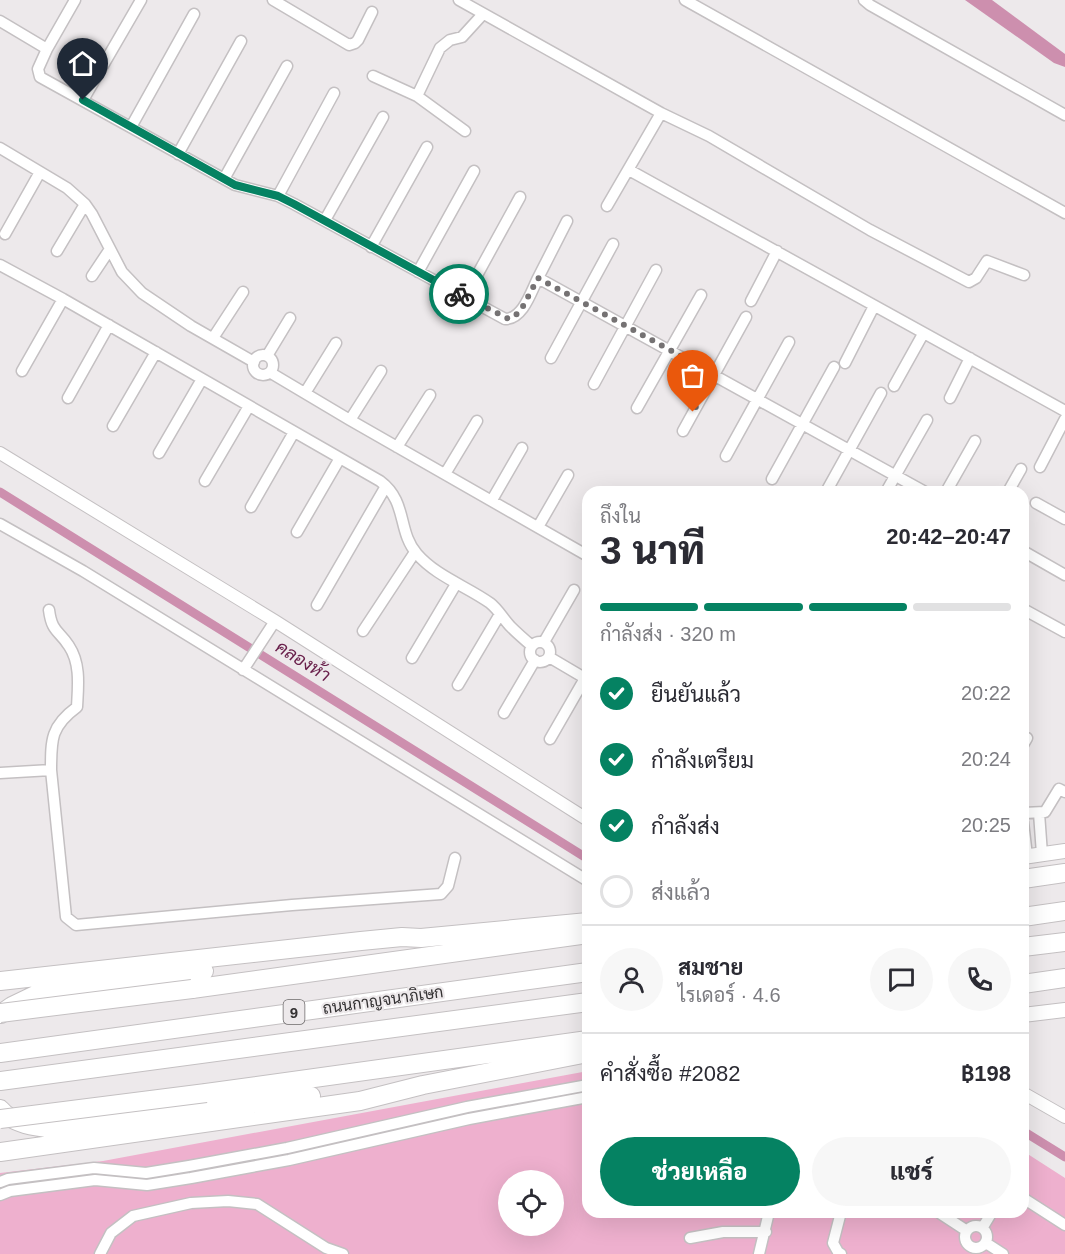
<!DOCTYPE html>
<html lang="th">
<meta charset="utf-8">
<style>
body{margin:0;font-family:Helvetica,Sarabun,sans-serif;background:#f7f7f7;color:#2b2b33;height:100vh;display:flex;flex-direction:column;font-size:22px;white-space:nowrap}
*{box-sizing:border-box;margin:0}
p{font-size:20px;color:#7c7c81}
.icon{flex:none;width:33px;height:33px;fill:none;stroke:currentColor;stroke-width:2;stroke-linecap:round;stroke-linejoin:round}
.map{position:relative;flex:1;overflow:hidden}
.side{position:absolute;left:582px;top:486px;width:447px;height:732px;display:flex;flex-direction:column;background:#fff;border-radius:18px;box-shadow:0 6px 24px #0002}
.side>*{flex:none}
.fabs{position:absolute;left:498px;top:1170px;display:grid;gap:12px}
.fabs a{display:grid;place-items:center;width:66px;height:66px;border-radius:50%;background:#fff;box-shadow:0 6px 24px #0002;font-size:30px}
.pin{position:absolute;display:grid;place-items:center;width:51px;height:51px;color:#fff;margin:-62px -26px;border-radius:50% 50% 50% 0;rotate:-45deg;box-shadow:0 0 6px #0007}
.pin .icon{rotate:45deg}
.courier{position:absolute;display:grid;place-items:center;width:60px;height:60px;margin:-30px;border:4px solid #058262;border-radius:50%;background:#fff;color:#222;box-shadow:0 2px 8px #0007}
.head em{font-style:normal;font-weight:800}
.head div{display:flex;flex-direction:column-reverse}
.head{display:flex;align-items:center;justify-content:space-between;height:102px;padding:0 18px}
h1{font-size:39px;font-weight:800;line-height:45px}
.bar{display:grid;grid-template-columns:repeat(4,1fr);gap:9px 6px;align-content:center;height:72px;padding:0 18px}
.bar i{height:8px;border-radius:4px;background:#e1e1e2}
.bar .active{background:#058262}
.bar p{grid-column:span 4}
.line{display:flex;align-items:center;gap:15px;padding:0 18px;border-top:2px solid #e1e1e2}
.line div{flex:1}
.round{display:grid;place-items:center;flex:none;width:63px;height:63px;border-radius:32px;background:#f7f7f7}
ol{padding:0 18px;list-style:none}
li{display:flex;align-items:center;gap:18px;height:66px}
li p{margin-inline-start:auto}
li .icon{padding:6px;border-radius:50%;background:#058262;color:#fff;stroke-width:4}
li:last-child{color:#7c7c81}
li i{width:33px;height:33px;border:3px solid #e1e1e2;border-radius:50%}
.cta{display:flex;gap:12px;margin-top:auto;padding:12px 18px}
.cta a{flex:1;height:69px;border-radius:36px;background:#058262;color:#fff;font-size:24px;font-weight:800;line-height:69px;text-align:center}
.cta a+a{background:#f7f7f7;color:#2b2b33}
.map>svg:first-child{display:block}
.green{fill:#eeb0ce;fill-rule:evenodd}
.water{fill:#cd8fae}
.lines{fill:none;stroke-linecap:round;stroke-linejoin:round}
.canal{stroke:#cd8fae;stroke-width:9}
.minor-casing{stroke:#c4c0c2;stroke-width:13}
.tertiary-casing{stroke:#c4c0c2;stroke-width:14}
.secondary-casing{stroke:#c4c0c2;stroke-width:16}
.motorway-casing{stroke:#c4c0c2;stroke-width:20}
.minor{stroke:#fff;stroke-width:10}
.tertiary{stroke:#fff;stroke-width:12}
.secondary{stroke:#fff;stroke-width:14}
.motorway{stroke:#fff;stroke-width:18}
.motorway-bridge-casing{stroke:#c4c0c2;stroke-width:20;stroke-linecap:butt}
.motorway-bridge{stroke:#fff;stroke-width:18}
.done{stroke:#757273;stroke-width:6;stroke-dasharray:0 10.8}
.route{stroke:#058262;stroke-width:8}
.labels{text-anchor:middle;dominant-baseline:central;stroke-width:4.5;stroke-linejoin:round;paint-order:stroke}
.shield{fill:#ede9eb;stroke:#6c696a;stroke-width:1.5}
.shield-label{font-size:15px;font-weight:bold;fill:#343233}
.street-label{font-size:16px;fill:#343233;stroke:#ede9eb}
.water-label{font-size:18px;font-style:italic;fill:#6a214c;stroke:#ede9eb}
</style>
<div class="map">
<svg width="1065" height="1254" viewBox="0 0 1065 1254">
<rect width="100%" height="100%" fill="#ede9eb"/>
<!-- green -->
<path class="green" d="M 588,1071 L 588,1212 L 1023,1212 L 1023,1151 L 1065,1178 L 1065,1254 L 0,1254 L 0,1173 L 103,1161 ZM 508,1180 L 554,1180 L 554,1226 L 508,1226 Z"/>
<!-- water -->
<path class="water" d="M 965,0 L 992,0 L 1065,54 L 1065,67 L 1054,63 Z"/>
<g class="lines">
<!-- canal -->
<path class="canal" d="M 0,492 L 588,859
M 1023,1131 L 1065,1157"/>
<!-- minor casing -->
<g class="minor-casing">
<path id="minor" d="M 273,0 L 349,45 L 355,43 L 358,40 L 372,12
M 459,0 L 661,113 L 709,136 L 870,230 L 969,282 L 976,278 L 987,261 L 1024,275
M 685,0 L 1065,213
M 864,0 L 870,5 L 1065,115
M 0,21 L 47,49 L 38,69 L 40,77 L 235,185 L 278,196 L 294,204 L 505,319 C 523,319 531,292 538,278 L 925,492
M 47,49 L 75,0
M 373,76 L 417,96 L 465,131
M 417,96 L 440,48 L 450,40 L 462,37 L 483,14
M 83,100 L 141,0
M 131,127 L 194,14
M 0,148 L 67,188 L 85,204 L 92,214 L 122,272 L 142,293 L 191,326 L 254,362
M 178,154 L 241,41
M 629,170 L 1065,411
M 224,179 L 287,66
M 278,196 L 334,93
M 607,206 L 661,113
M 325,220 L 383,117
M 5,234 L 40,172
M 371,247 L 427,147
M 57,251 L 85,204
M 0,265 L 63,299 L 380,481 C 408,502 397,531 417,554 C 436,576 466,586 490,603 C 498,609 504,620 511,627 C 518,634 525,640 532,646
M 418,272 L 474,171
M 92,276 L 110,249
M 538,278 L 567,221
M 465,297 L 520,197
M 751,301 L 777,251
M 213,338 L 243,292
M253 365a10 10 0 1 1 20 0a10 10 0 1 1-20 0Z
M 267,356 L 290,318
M 551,358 L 613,244
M 845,363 L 874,306
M 22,371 L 63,299
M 271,373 L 350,420 L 588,556
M 594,384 L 656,270
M 894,386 L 923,334
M 305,393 L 336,343
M 68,398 L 109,325
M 950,398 L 970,358
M 637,408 L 701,295
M 350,420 L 381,371
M 113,426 L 156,352
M 683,431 L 746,317
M 397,447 L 430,395
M 159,453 L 202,379
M 726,456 L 789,342
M 1040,467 L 1065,419
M 445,474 L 477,421
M 772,479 L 834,367
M 205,481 L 249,406
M 826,492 L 881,393
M 886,492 L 927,420
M 946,492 L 975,441
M 1008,492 L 1021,469
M 492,500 L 522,448
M 1036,503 L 1065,519
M 251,507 L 294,432
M 0,524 L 83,571 L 588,881
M 538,527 L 568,475
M 297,532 L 340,458
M 1023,551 L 1065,575
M 317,605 L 386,486
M 1023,609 L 1065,632
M 49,610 C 52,633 59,630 69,646 C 81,664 78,687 77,707 C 51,726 51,739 51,770
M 363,631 L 415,552
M 544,642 L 574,590
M530 652a10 10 0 1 1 20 0a10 10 0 1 1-20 0Z
M 549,657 L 588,680
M 412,658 L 456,584
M 243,670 L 275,621
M 458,685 L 500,614
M 504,713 L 535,660
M 550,739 L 588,673
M 1023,745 L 1027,738
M 0,773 L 51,770 L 66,917 L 76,925 L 292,905 L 441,894 L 448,886 L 455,858
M 1023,813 L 1045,812 L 1059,789 L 1065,792
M 1039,813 L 1042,854
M 1023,822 L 1027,856
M 0,1182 L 8,1179 L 94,1168 L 146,1173 L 189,1166 L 287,1148 L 467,1107 L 588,1085
M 0,1195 L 10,1191 L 95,1180 L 147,1185 L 191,1178 L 289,1160 L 469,1119 L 588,1097
M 1023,1198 L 1065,1225
M 938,1212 L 967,1231
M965 1237a11 11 0 1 1 22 0a11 11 0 1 1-22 0Z
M 983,1227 L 992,1212
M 690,1238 L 723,1232 L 766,1232
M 986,1243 L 1003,1254
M 100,1254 L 111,1233 L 133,1216 L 191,1203 L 228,1201 L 257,1204 L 326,1248 L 343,1254
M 759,1254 L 769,1212
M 841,1254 L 838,1252 L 833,1243 L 841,1212"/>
</g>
<!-- tertiary casing -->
<g class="tertiary-casing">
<path id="tertiary" d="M 0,453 L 275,621 L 588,820
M 1023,1093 L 1065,1117"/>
</g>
<!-- secondary casing -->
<g class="secondary-casing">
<path id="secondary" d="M 1023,857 L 1065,851
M 1023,1015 L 1065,1010"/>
</g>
<!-- motorway casing -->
<g class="motorway-casing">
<path id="motorway" d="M 1023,879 L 1065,873
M 1023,917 L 1065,911
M 1023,947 L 1065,942
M 0,981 L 361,941 L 402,937 L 421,938 L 588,922
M 1023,984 L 1065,978
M 192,989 L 588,934
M 1,1014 L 12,1006 L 37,994 L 204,971
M 0,1053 L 588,972
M 0,1081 L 588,1002
M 206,1093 L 588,1040
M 0,1109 C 13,1125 37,1127 57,1129 L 311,1096
M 0,1152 L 360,1101 L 423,1085 L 588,1053"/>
</g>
<!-- minor -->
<use href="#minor" class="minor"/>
<!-- tertiary -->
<use href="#tertiary" class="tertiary"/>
<!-- secondary -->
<use href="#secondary" class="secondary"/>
<!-- motorway -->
<use href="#motorway" class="motorway"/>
<!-- motorway-bridge casing -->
<g class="motorway-bridge-casing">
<path id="motorway-bridge" d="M 0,1013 L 192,989
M 0,1119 L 206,1093"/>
</g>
<!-- motorway-bridge -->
<use href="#motorway-bridge" class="motorway-bridge"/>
</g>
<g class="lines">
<!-- done -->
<path class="done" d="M 459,294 L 509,319 L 520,312 L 538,278 L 714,374 L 693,412"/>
<!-- route -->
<path class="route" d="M 83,100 L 235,185 L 278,196 L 294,204 L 459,294"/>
</g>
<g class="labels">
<!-- shield labels -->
<rect class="shield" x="283.5" y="1000" width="21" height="24" rx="4.5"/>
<g class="shield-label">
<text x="294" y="1012">9</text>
</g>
<!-- street labels -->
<g class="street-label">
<text transform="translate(383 1000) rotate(-8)">ถนนกาญจนาภิเษก</text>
</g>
<!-- water labels -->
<g class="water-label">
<text transform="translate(303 661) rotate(32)">คลองห้า</text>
</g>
</g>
</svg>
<div class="fabs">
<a><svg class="icon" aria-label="locate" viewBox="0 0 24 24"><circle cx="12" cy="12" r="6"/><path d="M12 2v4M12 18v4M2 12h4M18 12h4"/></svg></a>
</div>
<div class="pin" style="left:693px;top:412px;background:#ea580c"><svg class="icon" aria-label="bag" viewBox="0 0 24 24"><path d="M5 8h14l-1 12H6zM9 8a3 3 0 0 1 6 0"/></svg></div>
<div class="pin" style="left:83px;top:100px;background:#1f2937"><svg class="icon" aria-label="home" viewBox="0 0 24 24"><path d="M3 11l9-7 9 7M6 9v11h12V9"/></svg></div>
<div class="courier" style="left:459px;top:294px"><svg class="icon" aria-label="bike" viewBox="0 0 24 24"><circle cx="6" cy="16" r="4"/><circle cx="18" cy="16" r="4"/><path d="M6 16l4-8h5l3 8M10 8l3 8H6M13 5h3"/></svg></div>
<section class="side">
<div class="head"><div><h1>3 นาที</h1><p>ถึงใน</p></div><em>20:42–20:47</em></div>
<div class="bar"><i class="active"></i><i class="active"></i><i class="active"></i><i></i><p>กำลังส่ง · 320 m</p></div>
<ol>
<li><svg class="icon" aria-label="check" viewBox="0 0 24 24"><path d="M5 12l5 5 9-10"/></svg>ยืนยันแล้ว<p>20:22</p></li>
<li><svg class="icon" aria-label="check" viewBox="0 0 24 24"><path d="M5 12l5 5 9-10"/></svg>กำลังเตรียม<p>20:24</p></li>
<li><svg class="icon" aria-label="check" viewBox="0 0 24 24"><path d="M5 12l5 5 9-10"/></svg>กำลังส่ง<p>20:25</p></li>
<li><i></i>ส่งแล้ว</li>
</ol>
<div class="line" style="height:108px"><a class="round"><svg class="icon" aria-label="person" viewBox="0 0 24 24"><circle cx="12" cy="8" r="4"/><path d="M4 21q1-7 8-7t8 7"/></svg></a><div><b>สมชาย</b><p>ไรเดอร์ · 4.6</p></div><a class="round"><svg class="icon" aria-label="chat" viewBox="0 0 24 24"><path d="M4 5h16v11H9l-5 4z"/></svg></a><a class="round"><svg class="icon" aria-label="phone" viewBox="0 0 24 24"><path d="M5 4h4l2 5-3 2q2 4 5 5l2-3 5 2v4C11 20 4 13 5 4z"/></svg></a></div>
<div class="line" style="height:78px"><div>คำสั่งซื้อ #2082</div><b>฿198</b></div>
<div class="cta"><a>ช่วยเหลือ</a><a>แชร์</a></div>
</section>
</div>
